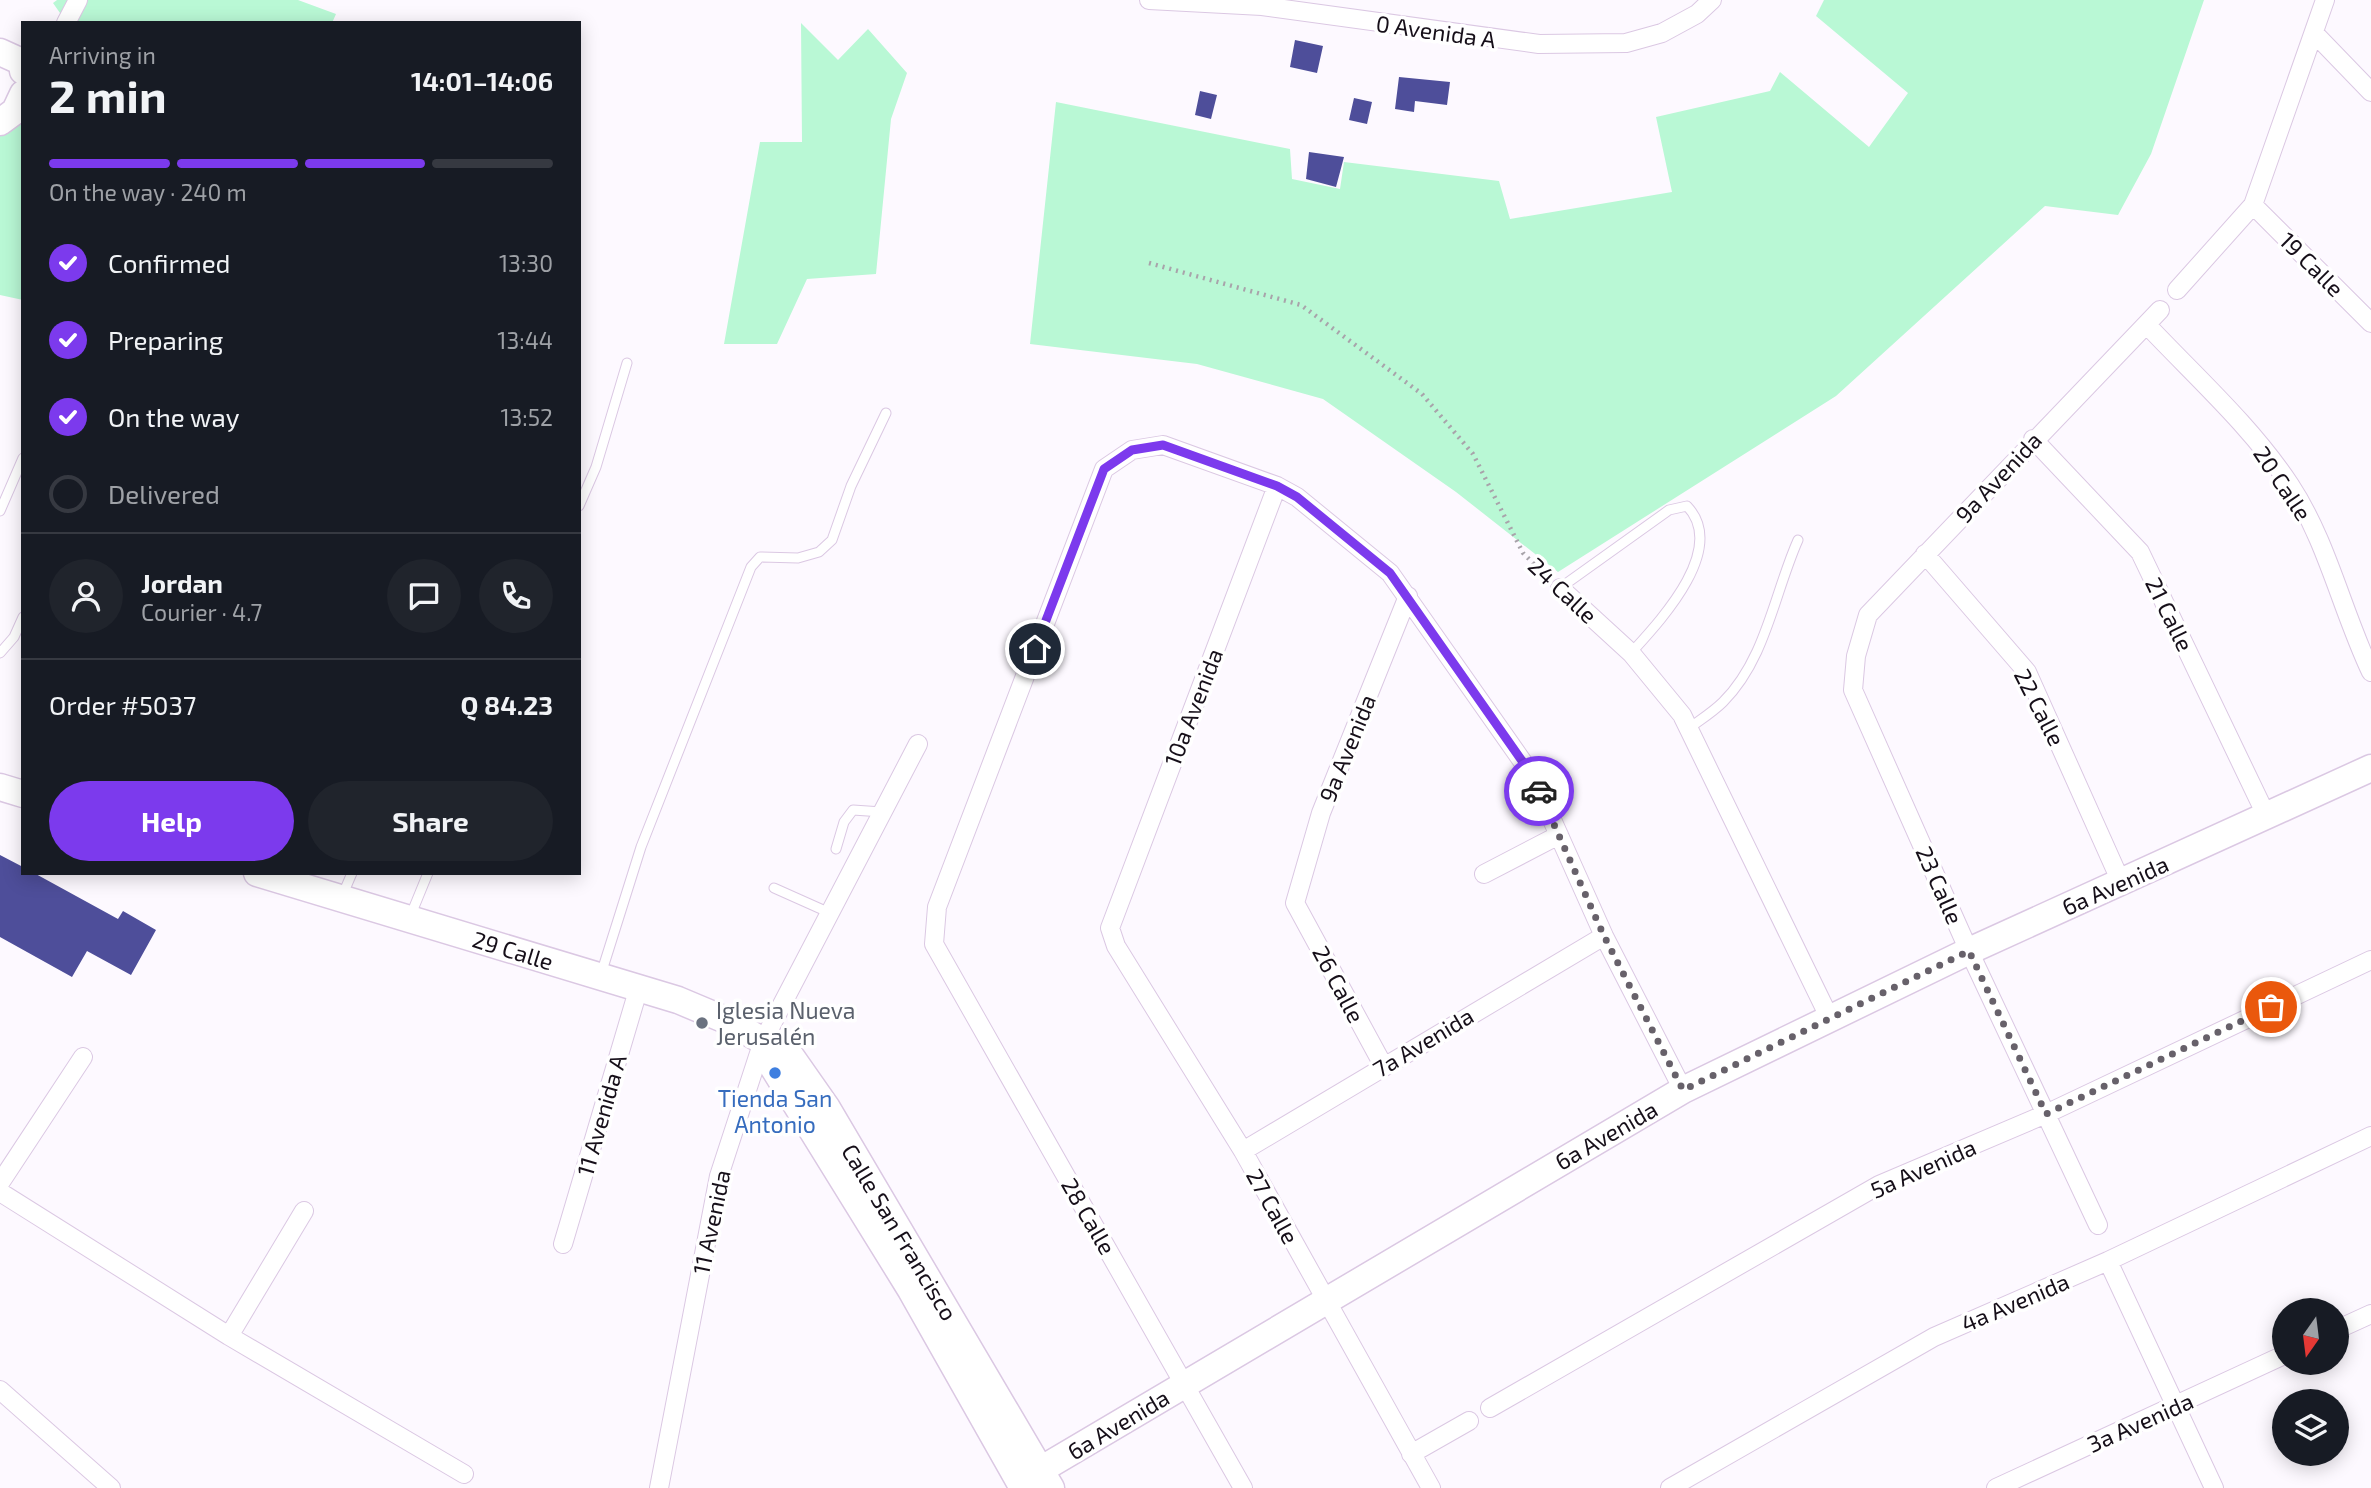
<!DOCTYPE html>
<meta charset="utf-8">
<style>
body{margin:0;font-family:"Exo 2",sans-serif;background:#20242c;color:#f1f3f6;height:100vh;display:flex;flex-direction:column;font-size:26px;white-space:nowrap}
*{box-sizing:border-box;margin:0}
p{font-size:23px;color:#9ea1a6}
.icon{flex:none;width:38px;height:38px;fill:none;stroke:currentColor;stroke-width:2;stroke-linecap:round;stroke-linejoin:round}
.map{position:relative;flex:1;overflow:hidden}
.side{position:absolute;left:21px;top:21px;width:560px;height:854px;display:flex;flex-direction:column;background:#171b24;border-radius:0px;box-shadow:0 4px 18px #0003}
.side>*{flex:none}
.needle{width:46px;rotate:194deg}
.controls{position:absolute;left:2272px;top:1298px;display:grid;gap:14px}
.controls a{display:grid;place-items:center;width:77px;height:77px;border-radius:50%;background:#171b24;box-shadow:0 4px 18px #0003;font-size:35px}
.pin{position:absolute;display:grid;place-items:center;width:60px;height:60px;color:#fff;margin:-30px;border:4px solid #fff;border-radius:50%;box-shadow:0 2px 7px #0007}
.courier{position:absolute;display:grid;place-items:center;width:70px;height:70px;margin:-35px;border:5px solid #7c3aed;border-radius:50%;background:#fff;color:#222;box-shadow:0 2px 9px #0007}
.headline em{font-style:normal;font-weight:700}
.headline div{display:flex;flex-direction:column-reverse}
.headline{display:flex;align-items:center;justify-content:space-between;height:119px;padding:0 28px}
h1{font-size:46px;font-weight:700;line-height:52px}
.bar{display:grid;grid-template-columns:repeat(4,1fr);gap:10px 7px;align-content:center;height:84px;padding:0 28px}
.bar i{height:9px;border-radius:5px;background:#363941}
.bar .selected{background:#7c3aed}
.bar p{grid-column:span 4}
.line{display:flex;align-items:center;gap:18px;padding:0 28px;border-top:2px solid #363941}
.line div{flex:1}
.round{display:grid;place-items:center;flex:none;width:74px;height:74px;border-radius:37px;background:#20242c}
ol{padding:0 28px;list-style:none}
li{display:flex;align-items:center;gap:21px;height:77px}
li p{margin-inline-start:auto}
li .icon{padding:7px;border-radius:50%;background:#7c3aed;color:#fff;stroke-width:4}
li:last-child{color:#9ea1a6}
li i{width:38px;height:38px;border:4px solid #363941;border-radius:50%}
.primary-button{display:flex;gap:14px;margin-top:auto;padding:14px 28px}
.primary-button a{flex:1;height:80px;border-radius:42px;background:#7c3aed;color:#fff;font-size:28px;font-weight:700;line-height:80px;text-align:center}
.primary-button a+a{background:#20242c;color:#f1f3f6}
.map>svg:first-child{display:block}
.green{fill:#b9f8d5}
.building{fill:#4e4e9a}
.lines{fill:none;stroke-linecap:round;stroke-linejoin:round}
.lane-casing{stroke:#dbc8e3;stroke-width:11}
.street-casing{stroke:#dbc8e3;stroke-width:20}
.secondary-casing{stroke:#dbc8e3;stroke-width:29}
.path{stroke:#a8a3aa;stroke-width:4.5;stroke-dasharray:2 5;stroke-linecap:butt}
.lane{stroke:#fff;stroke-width:9}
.street{stroke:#fff;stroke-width:18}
.secondary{stroke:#fff;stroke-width:26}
.done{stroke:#67616a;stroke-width:7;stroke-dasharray:0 12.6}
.route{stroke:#7c3aed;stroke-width:9}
.worship-dot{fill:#6b7280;stroke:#fff;stroke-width:2.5}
.shop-dot{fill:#3f7fe0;stroke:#fff;stroke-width:2.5}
.labels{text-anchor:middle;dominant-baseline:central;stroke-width:7;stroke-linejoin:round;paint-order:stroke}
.street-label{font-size:23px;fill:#160f19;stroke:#fff}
.worship-label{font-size:23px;fill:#5b616d;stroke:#fff;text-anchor:start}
.shop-label{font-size:23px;fill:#366cbe;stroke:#fff}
</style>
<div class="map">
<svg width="2371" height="1488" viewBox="0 0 2371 1488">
<rect width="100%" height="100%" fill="#fdf9ff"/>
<!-- green -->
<path class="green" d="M 57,0 L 298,0 L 336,14 L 332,23 L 67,23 L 53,3 Z
M 1824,0 L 2204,0 L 2151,154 L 2118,215 L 2045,206 L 1836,396 L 1558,572 L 1456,492 L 1323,399 L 1197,364 L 1030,344 L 1056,102 L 1290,149 L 1292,179 L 1340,189 L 1344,162 L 1499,181 L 1510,219 L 1672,192 L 1656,117 L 1770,91 L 1780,72 L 1869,147 L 1908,93 L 1816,16 Z
M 801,23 L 838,60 L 868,29 L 907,73 L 891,119 L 876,274 L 807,279 L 777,344 L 724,344 L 760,142 L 802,142 Z
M 23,108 L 23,300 L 0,295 L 0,123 Z"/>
<!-- building -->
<path class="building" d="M 1295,40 L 1323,46 L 1317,73 L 1290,67 Z
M 1399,77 L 1450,82 L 1447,105 L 1415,101 L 1414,112 L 1395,109 Z
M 1200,91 L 1217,95 L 1211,119 L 1195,115 Z
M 1354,98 L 1372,102 L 1367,124 L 1349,120 Z
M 1309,152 L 1344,157 L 1336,187 L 1306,179 Z
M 0,855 L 23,867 L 23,873 L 34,873 L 118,919 L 123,911 L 156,930 L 131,975 L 87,951 L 72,977 L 0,937 Z"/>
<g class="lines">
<!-- lane casing -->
<g class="lane-casing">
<path id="lane" d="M 579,506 L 596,467 L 627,363
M 0,511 L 23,458
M 1560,588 L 1669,510 L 1687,506 C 1728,549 1661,620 1631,653
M 0,653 L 14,637 L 23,617
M 1688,729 C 1700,720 1713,712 1723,702 C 1766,659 1774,594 1798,540
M 836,849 L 844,822 L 853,810 L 882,812
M 774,888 L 830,913
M 343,894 L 352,873
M 410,917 L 428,873
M 601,974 L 641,847 L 751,567 L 760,557 L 798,558 L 819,552 L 832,540 L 851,486 L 886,413"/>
</g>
<!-- street casing -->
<g class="street-casing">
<path id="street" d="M 1149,0 L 1262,6 L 1539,44 L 1626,43 L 1662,33 L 1697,14 L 1712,0
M 66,23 L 78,0
M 2315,34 L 2371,92
M 2253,205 L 2371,323
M 2177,290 L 2253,205 L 2325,0
M 2147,325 C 2195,376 2251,426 2290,485 C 2327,541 2342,611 2371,672
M 2033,439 L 2140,552 L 2267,817
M 1277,486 L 1110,928 L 1116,946 L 1243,1151 L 1431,1488
M 1925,554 L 2027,672 L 2121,882
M 1560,588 L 1631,653 L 1682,715 L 1830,1019
M 1484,874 L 1559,835
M 1383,1065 L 1295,903 L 1321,813 L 1408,596
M 1243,1151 L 1604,936
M 0,1183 L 83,1057
M 0,1192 L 229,1336 L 464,1474
M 2098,1225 L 1969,951 L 1853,690 L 1856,656 L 1868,615 L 2160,310
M 563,1244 L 639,987
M 2108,1261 L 2214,1488
M 2336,1330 L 2371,1314
M 229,1336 L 304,1211
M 0,1390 L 111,1488
M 1490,1408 L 1879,1185 L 2046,1114 L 2371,960
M 1411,1454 L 1469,1421
M 659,1488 L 719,1176 L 763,1041 L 918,744
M 1243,1488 L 934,944 L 937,907 L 1104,469 L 1132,450 L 1163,445 L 1277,486 L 1297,497 L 1390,573 L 1532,775 L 1604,936 L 1683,1090
M 1670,1488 L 1934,1337 L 2108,1261 L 2371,1136
M 1996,1488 L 2284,1355"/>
</g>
<!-- secondary casing -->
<g class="secondary-casing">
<path id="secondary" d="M 0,52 L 22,62 L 23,71
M 0,122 L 15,111 L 23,94
M 0,787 L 23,794
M 257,873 L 678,1000 L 728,1021 L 763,1041 L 785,1048 L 827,1108 L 1051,1488
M 763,1041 L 768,1059 L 911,1290 L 1023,1488
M 1020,1482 L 1683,1090 L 1969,951 L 2371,768"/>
</g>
<!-- path -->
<path class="path" d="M 1149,263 L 1301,305 L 1422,394 L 1473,454 L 1523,553 L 1546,576"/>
<!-- lane -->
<use href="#lane" class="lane"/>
<!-- street -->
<use href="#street" class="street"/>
<!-- secondary -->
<use href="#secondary" class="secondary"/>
</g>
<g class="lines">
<!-- done -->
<path class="done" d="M 1539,791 L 1604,936 L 1683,1090 L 1969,951 L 2046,1114 L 2271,1007"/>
<!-- route -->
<path class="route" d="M 1035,649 L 1104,469 L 1132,450 L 1163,445 L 1277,486 L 1297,497 L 1390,573 L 1532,775 L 1539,791"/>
</g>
<!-- markers -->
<circle class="worship-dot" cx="702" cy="1023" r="7"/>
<circle class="shop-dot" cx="775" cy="1073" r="7"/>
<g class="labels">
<!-- street labels -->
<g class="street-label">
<text transform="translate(1436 31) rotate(8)">0 Avenida A</text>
<text transform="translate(2312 264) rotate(45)">19 Calle</text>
<text transform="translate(1998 477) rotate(-47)">9a Avenida</text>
<text transform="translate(2283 483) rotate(56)">20 Calle</text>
<text transform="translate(1563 590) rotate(43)">24 Calle</text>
<text transform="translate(2170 614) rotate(64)">21 Calle</text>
<text transform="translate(1193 707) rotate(-69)">10a Avenida</text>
<text transform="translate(2040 707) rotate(63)">22 Calle</text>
<text transform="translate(1347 748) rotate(-68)">9a Avenida</text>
<text transform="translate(1940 885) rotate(66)">23 Calle</text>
<text transform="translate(2115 885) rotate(-24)">6a Avenida</text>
<text transform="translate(513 950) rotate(17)">29 Calle</text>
<text transform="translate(1339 984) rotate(62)">26 Calle</text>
<text transform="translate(1423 1042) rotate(-31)">7a Avenida</text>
<text transform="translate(601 1115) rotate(-74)">11 Avenida A</text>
<text transform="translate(1606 1135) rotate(-30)">6a Avenida</text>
<text transform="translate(1923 1168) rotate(-24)">5a Avenida</text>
<text transform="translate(1273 1206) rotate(61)">27 Calle</text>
<text transform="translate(1089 1216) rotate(60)">28 Calle</text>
<text transform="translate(711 1222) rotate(-78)">11 Avenida</text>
<text transform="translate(900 1232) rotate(59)">Calle San Francisco</text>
<text transform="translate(2015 1302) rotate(-23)">4a Avenida</text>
<text transform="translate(2140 1422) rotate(-24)">3a Avenida</text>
<text transform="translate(1118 1424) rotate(-31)">6a Avenida</text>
</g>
<!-- worship labels -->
<g class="worship-label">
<text x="716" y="1010">Iglesia Nueva<tspan x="716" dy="26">Jerusalén</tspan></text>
</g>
<!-- shop labels -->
<g class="shop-label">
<text x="775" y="1098">Tienda San<tspan x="775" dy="26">Antonio</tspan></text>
</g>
</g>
</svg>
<div class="controls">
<a><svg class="needle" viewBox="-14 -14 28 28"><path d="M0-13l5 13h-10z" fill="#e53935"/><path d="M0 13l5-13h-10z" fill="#9ea1a6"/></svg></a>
<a><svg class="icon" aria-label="layers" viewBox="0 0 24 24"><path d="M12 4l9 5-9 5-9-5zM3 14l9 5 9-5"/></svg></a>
</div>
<div class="pin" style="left:2271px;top:1007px;background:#ea580c"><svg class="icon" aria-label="bag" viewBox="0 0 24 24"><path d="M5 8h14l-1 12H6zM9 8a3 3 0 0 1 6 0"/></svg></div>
<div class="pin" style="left:1035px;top:649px;background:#1f2937"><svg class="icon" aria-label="home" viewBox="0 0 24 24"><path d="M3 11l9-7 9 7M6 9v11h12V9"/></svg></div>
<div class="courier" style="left:1539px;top:791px"><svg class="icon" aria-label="car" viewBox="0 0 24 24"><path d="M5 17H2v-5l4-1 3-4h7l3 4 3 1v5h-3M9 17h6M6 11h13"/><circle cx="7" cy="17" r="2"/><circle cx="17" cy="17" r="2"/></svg></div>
<section class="side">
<div class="headline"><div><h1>2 min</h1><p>Arriving in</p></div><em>14:01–14:06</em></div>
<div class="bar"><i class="selected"></i><i class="selected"></i><i class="selected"></i><i></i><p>On the way · 240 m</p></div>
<ol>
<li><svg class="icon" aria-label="check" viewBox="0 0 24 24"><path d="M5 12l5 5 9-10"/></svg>Confirmed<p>13:30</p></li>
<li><svg class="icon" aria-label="check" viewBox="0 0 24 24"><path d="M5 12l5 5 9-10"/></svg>Preparing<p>13:44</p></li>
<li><svg class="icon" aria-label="check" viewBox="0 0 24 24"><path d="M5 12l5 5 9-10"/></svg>On the way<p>13:52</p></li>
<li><i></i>Delivered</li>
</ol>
<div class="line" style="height:126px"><a class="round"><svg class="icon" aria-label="person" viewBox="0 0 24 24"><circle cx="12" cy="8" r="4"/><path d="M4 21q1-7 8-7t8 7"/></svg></a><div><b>Jordan</b><p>Courier · 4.7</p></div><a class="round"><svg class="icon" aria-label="chat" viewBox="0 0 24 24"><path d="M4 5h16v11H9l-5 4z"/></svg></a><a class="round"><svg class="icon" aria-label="phone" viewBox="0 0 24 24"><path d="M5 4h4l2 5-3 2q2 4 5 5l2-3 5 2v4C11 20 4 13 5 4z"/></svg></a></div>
<div class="line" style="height:91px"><div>Order #5037</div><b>Q 84.23</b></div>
<div class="primary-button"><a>Help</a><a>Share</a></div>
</section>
</div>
